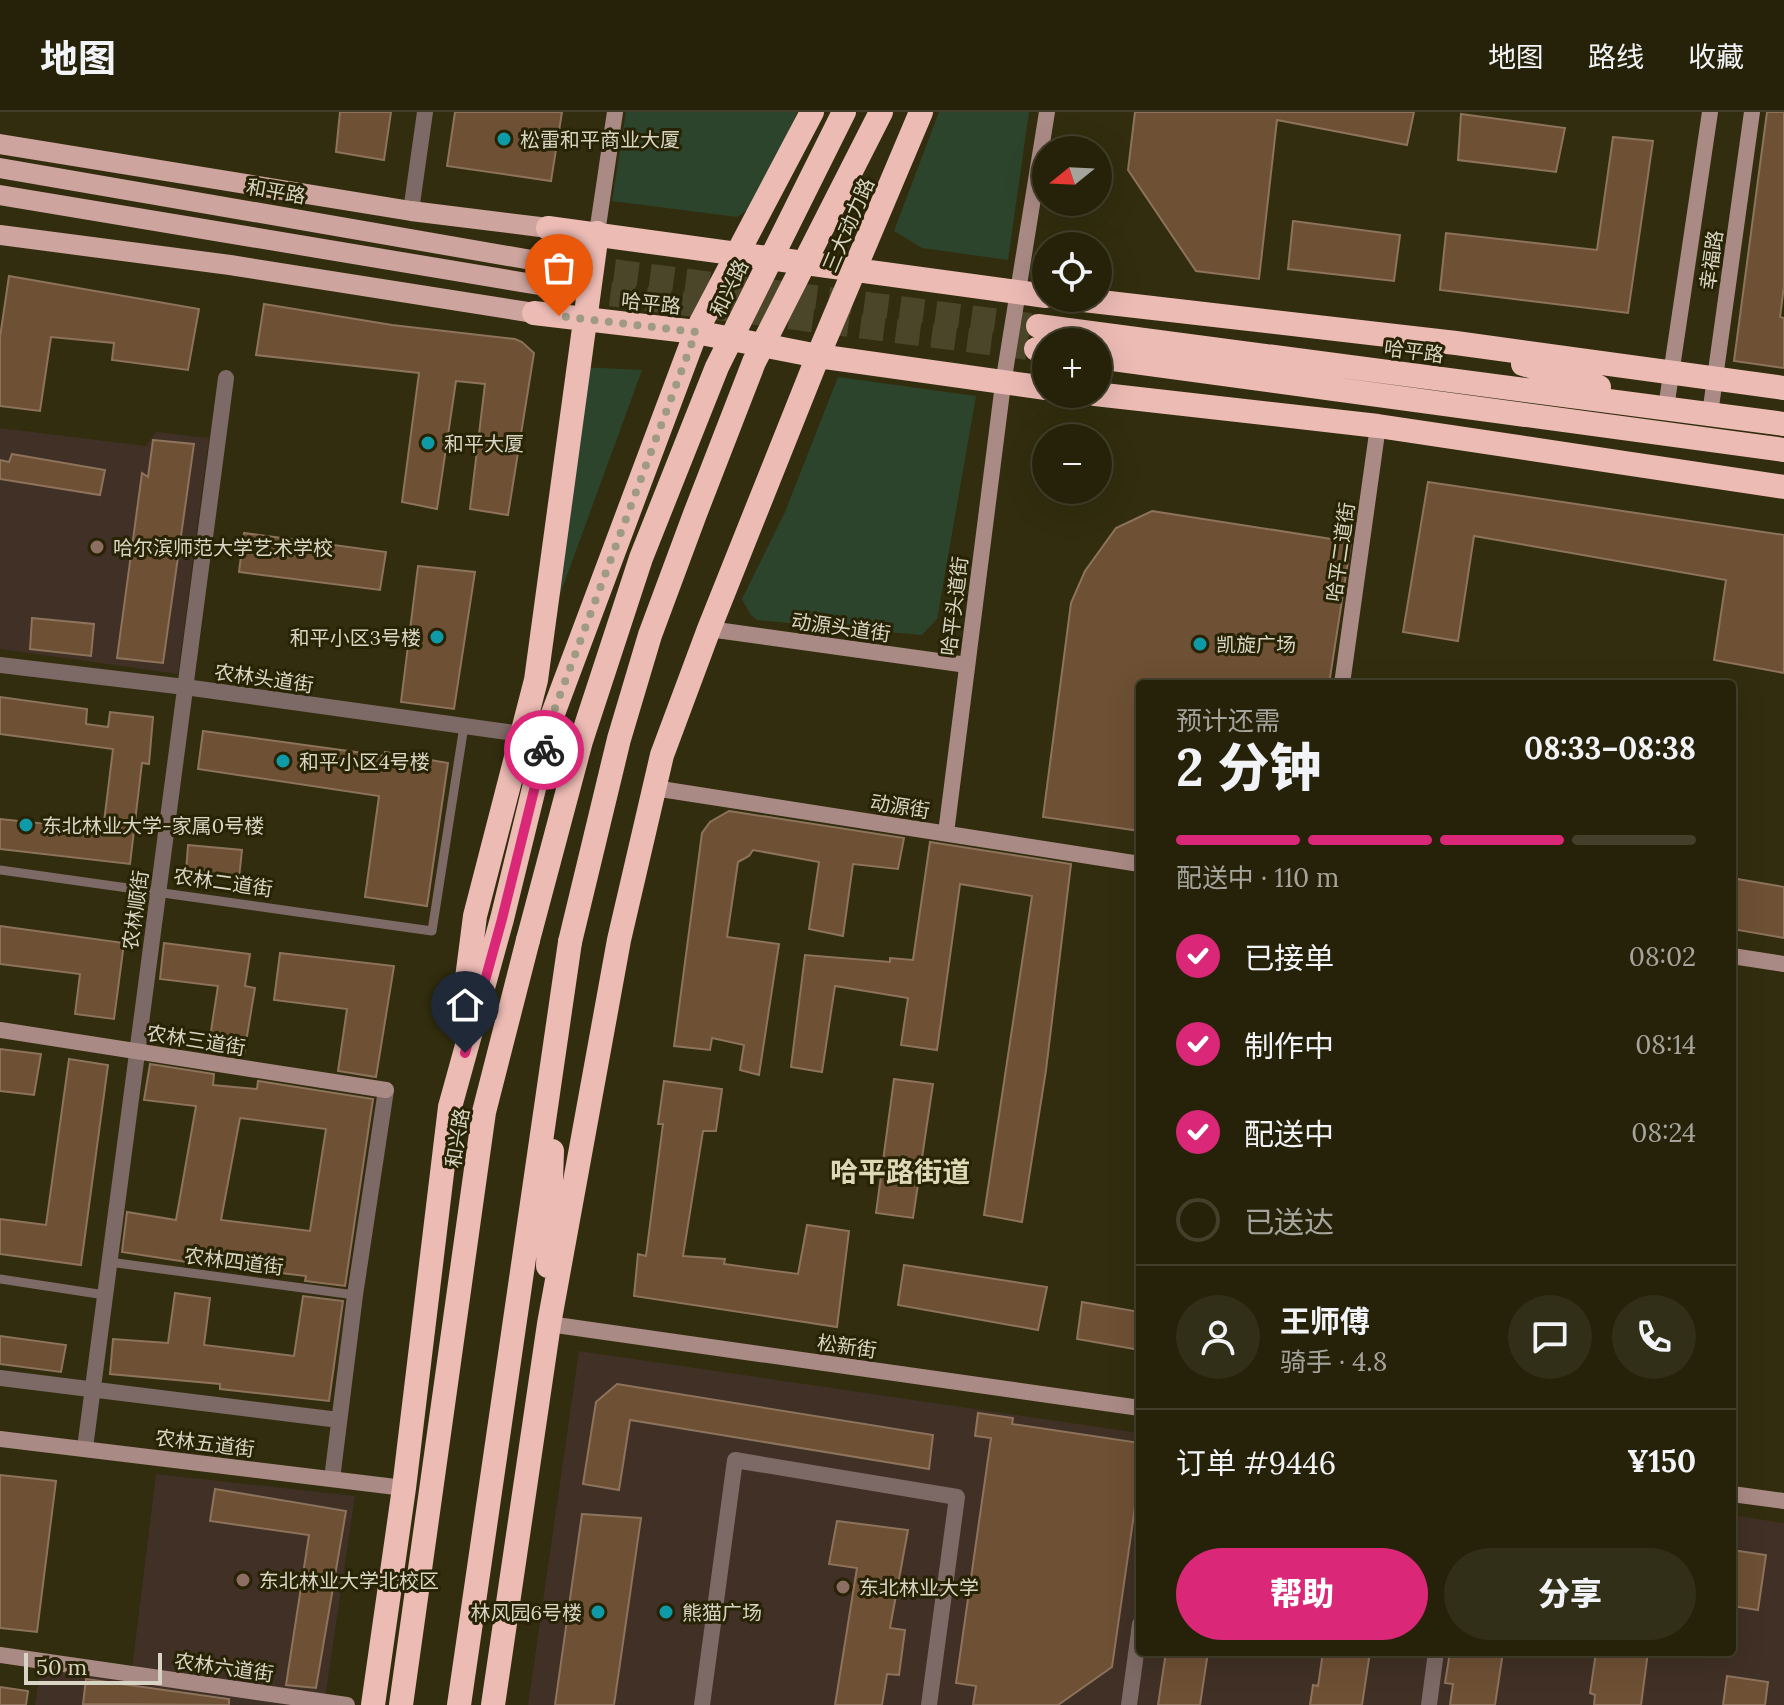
<!DOCTYPE html>
<html lang="zh">
<meta charset="utf-8">
<style>
body{margin:0;font-family:Lora,"Noto Sans SC",serif;background:#322f18;color:#f1f3f6;height:100vh;display:flex;flex-direction:column;font-size:30px;white-space:nowrap}
*{box-sizing:border-box;margin:0}
p{font-size:26px;color:#a4a49c}
.icon{flex:none;width:44px;height:44px;fill:none;stroke:currentColor;stroke-width:2;stroke-linecap:round;stroke-linejoin:round}
.map{position:relative;flex:1;overflow:hidden}
.details{position:absolute;left:1136px;top:568px;width:600px;height:976px;display:flex;flex-direction:column;background:#26220a;border-radius:8px;box-shadow:0 8px 32px #0002,0 0 0 2px #423f2b}
.details>*{flex:none}
.needle{width:52px;rotate:252deg}
.buttons{position:absolute;left:1032px;top:24px;display:grid;gap:16px}
.buttons a{display:grid;place-items:center;width:80px;height:80px;border-radius:50%;background:#26220a;box-shadow:0 8px 32px #0002,0 0 0 2px #423f2b;font-size:40px}
.scale{position:absolute;left:24px;bottom:20px;width:138px;box-sizing:border-box;padding-left:8px;border:4px solid #d8d5c4;border-top:0;font-size:22px;line-height:28px;white-space:nowrap;color:#d8d5c4;-webkit-text-stroke:6px #282304;paint-order:stroke}
.pin{position:absolute;display:grid;place-items:center;width:68px;height:68px;color:#fff;margin:-82px -34px;border-radius:50% 50% 50% 0;rotate:-45deg;box-shadow:0 0 8px #0007}
.pin .icon{rotate:45deg}
.courier{position:absolute;display:grid;place-items:center;width:80px;height:80px;margin:-40px;border:6px solid #db2777;border-radius:50%;background:#fff;color:#222;box-shadow:0 2px 10px #0007}
.headline em{font-style:normal;font-weight:800}
.headline div{display:flex;flex-direction:column-reverse}
.headline{display:flex;align-items:center;justify-content:space-between;height:136px;padding:0 40px}
h1{font-size:52px;font-weight:800;line-height:60px}
.bar{display:grid;grid-template-columns:repeat(4,1fr);gap:12px 8px;align-content:center;height:96px;padding:0 40px}
.bar i{height:10px;border-radius:6px;background:#423f2b}
.bar .on{background:#db2777}
.bar p{grid-column:span 4}
.line{display:flex;align-items:center;gap:20px;padding:0 40px;border-top:2px solid #423f2b}
.line div{flex:1}
.round{display:grid;place-items:center;flex:none;width:84px;height:84px;border-radius:42px;background:#322f18}
ol{padding:0 40px;list-style:none}
li{display:flex;align-items:center;gap:24px;height:88px}
li p{margin-inline-start:auto}
li .icon{padding:8px;border-radius:50%;background:#db2777;color:#fff;stroke-width:4}
li:last-child{color:#a4a49c}
li i{width:44px;height:44px;border:4px solid #423f2b;border-radius:50%}
.action{display:flex;gap:16px;margin-top:auto;padding:16px 40px}
.action a{flex:1;height:92px;border-radius:48px;background:#db2777;color:#fff;font-size:32px;font-weight:800;line-height:92px;text-align:center}
.action a+a{background:#322f18;color:#f1f3f6}
header{display:flex;align-items:center;gap:48px;box-sizing:border-box;height:112px;padding:0 40px;background:#26220a;border-bottom:2px solid #423f2b}
header strong{font-size:38px}
nav{display:flex;gap:44px;margin-inline-start:auto;font-size:28px}
.map>svg:first-child{display:block}
.education{fill:#403025}
.green{fill:#2d442c}
.building{fill:#6e5034;stroke:#8d735c;stroke-width:2;fill-rule:evenodd}
.lines{fill:none;stroke-linecap:round;stroke-linejoin:round}
.highway-tunnel{stroke:#4b4629;stroke-width:24;stroke-dasharray:24 12;stroke-linecap:butt}
.lane{stroke:#7d6965;stroke-width:9}
.street{stroke:#7d6965;stroke-width:16}
.secondary{stroke:#aa8a85;stroke-width:16}
.primary{stroke:#cda49e;stroke-width:20}
.highway{stroke:#ecbbb4;stroke-width:24}
.highway-bridge{stroke:#ecbbb4;stroke-width:24}
.done{stroke:#9e9a84;stroke-width:8;stroke-dasharray:0 14.4}
.route{stroke:#db2777;stroke-width:10}
.culture-dot{fill:#0f9aa8;stroke:#282304;stroke-width:3}
.education-dot{fill:#8d6e63;stroke:#282304;stroke-width:3}
.labels{text-anchor:middle;dominant-baseline:central;stroke-width:6;stroke-linejoin:round;paint-order:stroke}
.poi-label{font-size:20px;fill:#d8d5c4;stroke:#282304;text-anchor:start}
.street-label{font-size:20px;fill:#d8d5c4;stroke:#282304}
.district-label{font-size:28px;font-weight:bold;fill:#ded8b5;stroke:#282304}
</style>
<header>
<strong>地图</strong>
<nav><a>地图</a><a>路线</a><a>收藏</a></nav>
</header>
<div class="map">
<svg width="1784" height="1593" viewBox="0 0 1784 1593">
<rect width="100%" height="100%" fill="#322d0e"/>
<!-- education -->
<path class="education" d="M 0,316 L 146,334 L 156,320 L 209,326 L 178,562 L 0,537 Z
M 579,1239 L 1140,1321 L 1140,1540 L 1732,1540 L 1732,1403 L 1784,1411 L 1784,1593 L 528,1593 Z
M 156,1362 L 355,1384 L 324,1593 L 35,1593 L 41,1552 L 131,1565 Z"/>
<!-- green -->
<path class="green" d="M 626,0 L 797,0 L 758,90 L 737,105 L 612,89 Z
M 939,0 L 1029,0 L 1008,148 L 922,136 L 894,119 Z
M 579,255 L 642,258 L 543,529 Z
M 838,265 L 976,284 L 937,507 L 922,523 L 757,508 L 750,502 L 742,487 L 785,400 Z"/>
<!-- building -->
<path class="building" d="M 340,0 L 391,0 L 384,48 L 336,40 Z
M 455,0 L 562,0 L 551,69 L 447,54 Z
M 1135,0 L 1414,0 L 1407,33 L 1277,8 L 1259,167 L 1196,159 L 1128,58 Z
M 1767,0 L 1784,0 L 1784,174 L 1780,205 L 1784,206 L 1784,256 L 1734,249 Z
M 1461,2 L 1565,16 L 1556,60 L 1458,48 Z
M 1613,25 L 1653,29 L 1628,201 L 1440,178 L 1446,121 L 1597,138 Z
M 1293,109 L 1400,123 L 1394,169 L 1288,157 Z
M 9,164 L 199,197 L 188,258 L 112,248 L 114,231 L 51,225 L 40,299 L 0,294 L 0,225 Z
M 264,192 L 392,213 L 515,227 L 522,230 L 534,241 L 508,403 L 470,397 L 485,272 L 456,269 L 437,397 L 402,390 L 419,261 L 256,243 Z
M 153,328 L 194,332 L 163,551 L 117,546 L 142,361 L 148,365 Z
M 12,342 L 105,358 L 100,383 L 0,367 L 0,348 L 9,350 Z
M 1428,370 L 1784,423 L 1784,561 L 1714,548 L 1726,468 L 1474,424 L 1458,529 L 1403,520 Z
M 1152,399 L 1351,430 L 1329,572 L 1140,572 L 1140,719 L 1043,705 L 1071,491 L 1085,459 L 1116,416 Z
M 244,421 L 386,440 L 380,478 L 239,460 Z
M 418,454 L 475,460 L 454,597 L 401,590 Z
M 32,506 L 94,512 L 91,544 L 30,537 Z
M 0,585 L 87,597 L 86,612 L 108,615 L 110,600 L 153,605 L 149,652 L 142,651 L 130,752 L 0,737 L 0,707 L 103,718 L 113,637 L 0,622 Z
M 203,619 L 385,644 L 385,640 L 448,651 L 427,794 L 365,785 L 379,684 L 198,657 Z
M 729,699 L 904,726 L 898,757 L 853,752 L 843,824 L 809,817 L 819,750 L 753,738 L 749,744 L 738,750 L 727,825 L 779,832 L 759,963 L 740,958 L 744,933 L 712,926 L 710,938 L 674,934 L 702,721 L 710,710 Z
M 930,730 L 1071,752 L 1046,958 L 1022,1110 L 984,1103 L 1032,784 L 960,772 L 937,938 L 901,933 L 908,886 L 835,874 L 822,960 L 791,955 L 805,843 L 890,850 L 890,846 L 913,848 Z
M 188,733 L 242,738 L 239,766 L 186,760 Z
M 1732,766 L 1784,775 L 1784,826 L 1732,817 Z
M 0,814 L 124,831 L 114,907 L 75,902 L 80,862 L 0,852 Z
M 164,831 L 250,842 L 245,874 L 255,876 L 244,942 L 208,938 L 218,874 L 160,867 Z
M 280,841 L 394,854 L 376,965 L 338,959 L 347,897 L 274,888 Z
M 0,937 L 41,942 L 34,983 L 0,979 Z
M 69,947 L 108,953 L 81,1153 L 0,1142 L 0,1107 L 46,1113 Z
M 150,952 L 214,962 L 213,973 L 257,977 L 258,969 L 373,987 L 345,1174 L 305,1169 L 306,1164 L 232,1155 L 233,1148 L 187,1141 L 187,1150 L 122,1140 L 127,1100 L 176,1108 L 196,994 L 144,988 ZM 240,1006 L 326,1017 L 310,1119 L 221,1108 Z
M 894,967 L 933,972 L 913,1106 L 876,1101 Z
M 664,969 L 722,977 L 716,1019 L 703,1019 L 683,1144 L 725,1147 L 724,1152 L 798,1162 L 807,1113 L 849,1119 L 837,1215 L 634,1184 L 638,1142 L 646,1144 L 663,1012 L 658,1012 Z
M 904,1153 L 1047,1175 L 1038,1218 L 898,1193 Z
M 175,1181 L 210,1186 L 204,1233 L 294,1244 L 303,1184 L 343,1189 L 329,1289 L 220,1277 L 220,1272 L 110,1262 L 113,1227 L 168,1231 Z
M 1082,1190 L 1140,1200 L 1140,1238 L 1077,1227 Z
M 0,1224 L 66,1233 L 61,1260 L 0,1252 Z
M 617,1272 L 933,1323 L 929,1357 L 630,1308 L 619,1378 L 583,1372 L 596,1290 Z
M 978,1301 L 1013,1306 L 1012,1312 L 1140,1331 L 1140,1360 L 1112,1555 L 1058,1593 L 973,1593 L 976,1574 L 956,1571 L 991,1326 L 975,1324 Z
M 0,1363 L 56,1369 L 37,1520 L 0,1516 Z
M 215,1377 L 346,1399 L 316,1576 L 286,1573 L 309,1423 L 210,1409 Z
M 582,1402 L 641,1406 L 614,1593 L 555,1593 Z
M 837,1409 L 908,1418 L 890,1516 L 905,1518 L 899,1563 L 887,1562 L 882,1593 L 835,1593 L 857,1456 L 829,1452 Z
M 1732,1438 L 1766,1443 L 1758,1498 L 1732,1494 Z
M 1166,1540 L 1208,1540 L 1200,1593 L 1158,1593 Z
M 1323,1540 L 1370,1540 L 1362,1593 L 1310,1593 L 1313,1573 L 1318,1574 Z
M 1450,1540 L 1503,1540 L 1495,1593 L 1450,1593 L 1453,1572 L 1445,1571 Z
M 1596,1540 L 1648,1540 L 1641,1593 L 1594,1593 L 1595,1583 L 1590,1581 Z
M 1727,1564 L 1768,1570 L 1765,1593 L 1723,1593 Z
M 86,1567 L 229,1587 L 229,1593 L 83,1592 Z
M 0,1575 L 28,1579 L 26,1593 L 0,1593 Z"/>
<g class="lines">
<!-- highway-tunnel -->
<path class="highway-tunnel" d="M 543,150 L 1038,214
M 539,173 L 1036,237"/>
<!-- lane -->
<path class="lane" d="M 0,758 L 432,819 L 464,614
M 109,1150 L 355,1183
M 0,1167 L 105,1183"/>
<!-- street -->
<path class="street" d="M 411,99 L 425,0
M 0,553 L 185,575 L 522,622
M 0,1266 L 339,1308
M 85,1336 L 226,266
M 332,1367 L 355,1183 L 386,978
M 702,1593 L 735,1348 L 957,1385 L 929,1593
M 1129,1593 L 1140,1512
M 1429,1593 L 1436,1540"/>
<!-- secondary -->
<path class="secondary" d="M 597,121 L 615,0
M 1666,296 L 1710,0
M 1710,302 L 1752,0
M 709,517 L 967,553
M 1342,572 L 1378,314
M 654,676 L 1140,752
M 946,721 L 1003,272 L 1047,0
M 1732,844 L 1784,852
M 0,918 L 386,978
M 549,1212 L 1140,1296
M 0,1327 L 404,1376
M 1732,1382 L 1784,1389
M 0,1543 L 347,1593"/>
<!-- primary -->
<path class="primary" d="M 0,32 L 411,99 L 548,116
M 0,56 L 543,150
M 0,83 L 539,173
M 0,123 L 230,153 L 534,201"/>
<!-- highway -->
<path class="highway" d="M 548,116 L 1046,184
M 1066,186 L 1456,231 L 1784,276
M 534,201 L 696,220 L 818,244 L 1046,276
M 1038,214 L 1784,312
M 1036,237 L 1046,238
M 1098,245 L 1784,338
M 1523,252 L 1599,275
M 1095,282 L 1378,314 L 1784,375
M 462,905 L 475,804 L 536,568 L 597,121
M 548,1154 L 552,1039
M 373,1593 L 404,1376 L 450,995 L 502,807 L 551,607 L 696,220 L 812,0
M 401,1593 L 484,1000 L 528,828
M 459,1593 L 570,830
M 493,1593 L 549,1212 L 619,828 L 662,643 L 709,517 L 818,244 L 921,0"/>
<!-- highway-bridge -->
<path class="highway-bridge" d="M 528,828 L 581,629 L 641,446 L 717,255 L 844,0
M 570,830 L 619,627 L 650,523 L 695,402 L 754,250 L 881,0"/>
</g>
<g class="lines">
<!-- done -->
<path class="done" d="M 544,638 L 551,607 L 696,220 L 559,204"/>
<!-- route -->
<path class="route" d="M 465,941 L 502,807 L 544,638"/>
</g>
<!-- markers -->
<g class="culture-dot">
<circle cx="504" cy="27" r="8"/>
<circle cx="428" cy="331" r="8"/>
<circle cx="437" cy="525" r="8"/>
<circle cx="1200" cy="532" r="8"/>
<circle cx="283" cy="649" r="8"/>
<circle cx="26" cy="713" r="8"/>
<circle cx="598" cy="1500" r="8"/>
<circle cx="666" cy="1500" r="8"/>
</g>
<g class="education-dot">
<circle cx="97" cy="435" r="8"/>
<circle cx="243" cy="1468" r="8"/>
<circle cx="843" cy="1475" r="8"/>
</g>
<g class="labels">
<!-- poi labels -->
<g class="poi-label">
<text x="520" y="27">松雷和平商业大厦</text>
<text x="444" y="331">和平大厦</text>
<text x="113" y="435">哈尔滨师范大学艺术学校</text>
<text x="421" y="525" text-anchor="end">和平小区3号楼</text>
<text x="1216" y="532">凯旋广场</text>
<text x="299" y="649">和平小区4号楼</text>
<text x="42" y="713">东北林业大学-家属0号楼</text>
<text x="259" y="1468">东北林业大学北校区</text>
<text x="859" y="1475">东北林业大学</text>
<text x="582" y="1500" text-anchor="end">林风园6号楼</text>
<text x="682" y="1500">熊猫广场</text>
</g>
<!-- street labels -->
<g class="street-label">
<text transform="translate(276 79) rotate(10)">和平路</text>
<text transform="translate(848 113) rotate(-67)">三大动力路</text>
<text transform="translate(1711 148) rotate(-82)">幸福路</text>
<text transform="translate(729 176) rotate(-64)">和兴路</text>
<text transform="translate(651 191) rotate(6)">哈平路</text>
<text transform="translate(1414 239) rotate(7)">哈平路</text>
<text transform="translate(1340 440) rotate(-82)">哈平二道街</text>
<text transform="translate(954 494) rotate(-83)">哈平头道街</text>
<text transform="translate(841 515) rotate(8)">动源头道街</text>
<text transform="translate(264 566) rotate(8)">农林头道街</text>
<text transform="translate(900 694) rotate(9)">动源街</text>
<text transform="translate(223 770) rotate(8)">农林二道街</text>
<text transform="translate(135 798) rotate(-82)">农林顺街</text>
<text transform="translate(196 928) rotate(9)">农林三道街</text>
<text transform="translate(457 1026) rotate(-81)">和兴路</text>
<text transform="translate(234 1149) rotate(7)">农林四道街</text>
<text transform="translate(847 1234) rotate(8)">松新街</text>
<text transform="translate(205 1331) rotate(7)">农林五道街</text>
<text transform="translate(224 1555) rotate(8)">农林六道街</text>
</g>
<!-- district labels -->
<g class="district-label">
<text x="900" y="1060">哈平路街道</text>
</g>
</g>
</svg>
<div class="buttons">
<a><svg class="needle" viewBox="-14 -14 28 28"><path d="M0-13l5 13h-10z" fill="#e53935"/><path d="M0 13l5-13h-10z" fill="#a4a49c"/></svg></a>
<a><svg class="icon" aria-label="locate" viewBox="0 0 24 24"><circle cx="12" cy="12" r="6"/><path d="M12 2v4M12 18v4M2 12h4M18 12h4"/></svg></a>
<a>+</a>
<a>−</a>
</div>
<div class="scale">50 m</div>
<div class="pin" style="left:559px;top:204px;background:#ea580c"><svg class="icon" aria-label="bag" viewBox="0 0 24 24"><path d="M5 8h14l-1 12H6zM9 8a3 3 0 0 1 6 0"/></svg></div>
<div class="pin" style="left:465px;top:941px;background:#1f2937"><svg class="icon" aria-label="home" viewBox="0 0 24 24"><path d="M3 11l9-7 9 7M6 9v11h12V9"/></svg></div>
<div class="courier" style="left:544px;top:638px"><svg class="icon" aria-label="bike" viewBox="0 0 24 24"><circle cx="6" cy="16" r="4"/><circle cx="18" cy="16" r="4"/><path d="M6 16l4-8h5l3 8M10 8l3 8H6M13 5h3"/></svg></div>
<section class="details">
<div class="headline"><div><h1>2 分钟</h1><p>预计还需</p></div><em>08:33–08:38</em></div>
<div class="bar"><i class="on"></i><i class="on"></i><i class="on"></i><i></i><p>配送中 · 110 m</p></div>
<ol>
<li><svg class="icon" aria-label="check" viewBox="0 0 24 24"><path d="M5 12l5 5 9-10"/></svg>已接单<p>08:02</p></li>
<li><svg class="icon" aria-label="check" viewBox="0 0 24 24"><path d="M5 12l5 5 9-10"/></svg>制作中<p>08:14</p></li>
<li><svg class="icon" aria-label="check" viewBox="0 0 24 24"><path d="M5 12l5 5 9-10"/></svg>配送中<p>08:24</p></li>
<li><i></i>已送达</li>
</ol>
<div class="line" style="height:144px"><a class="round"><svg class="icon" aria-label="person" viewBox="0 0 24 24"><circle cx="12" cy="8" r="4"/><path d="M4 21q1-7 8-7t8 7"/></svg></a><div><b>王师傅</b><p>骑手 · 4.8</p></div><a class="round"><svg class="icon" aria-label="chat" viewBox="0 0 24 24"><path d="M4 5h16v11H9l-5 4z"/></svg></a><a class="round"><svg class="icon" aria-label="phone" viewBox="0 0 24 24"><path d="M5 4h4l2 5-3 2q2 4 5 5l2-3 5 2v4C11 20 4 13 5 4z"/></svg></a></div>
<div class="line" style="height:104px"><div>订单 #9446</div><b>¥150</b></div>
<div class="action"><a>帮助</a><a>分享</a></div>
</section>
</div>
